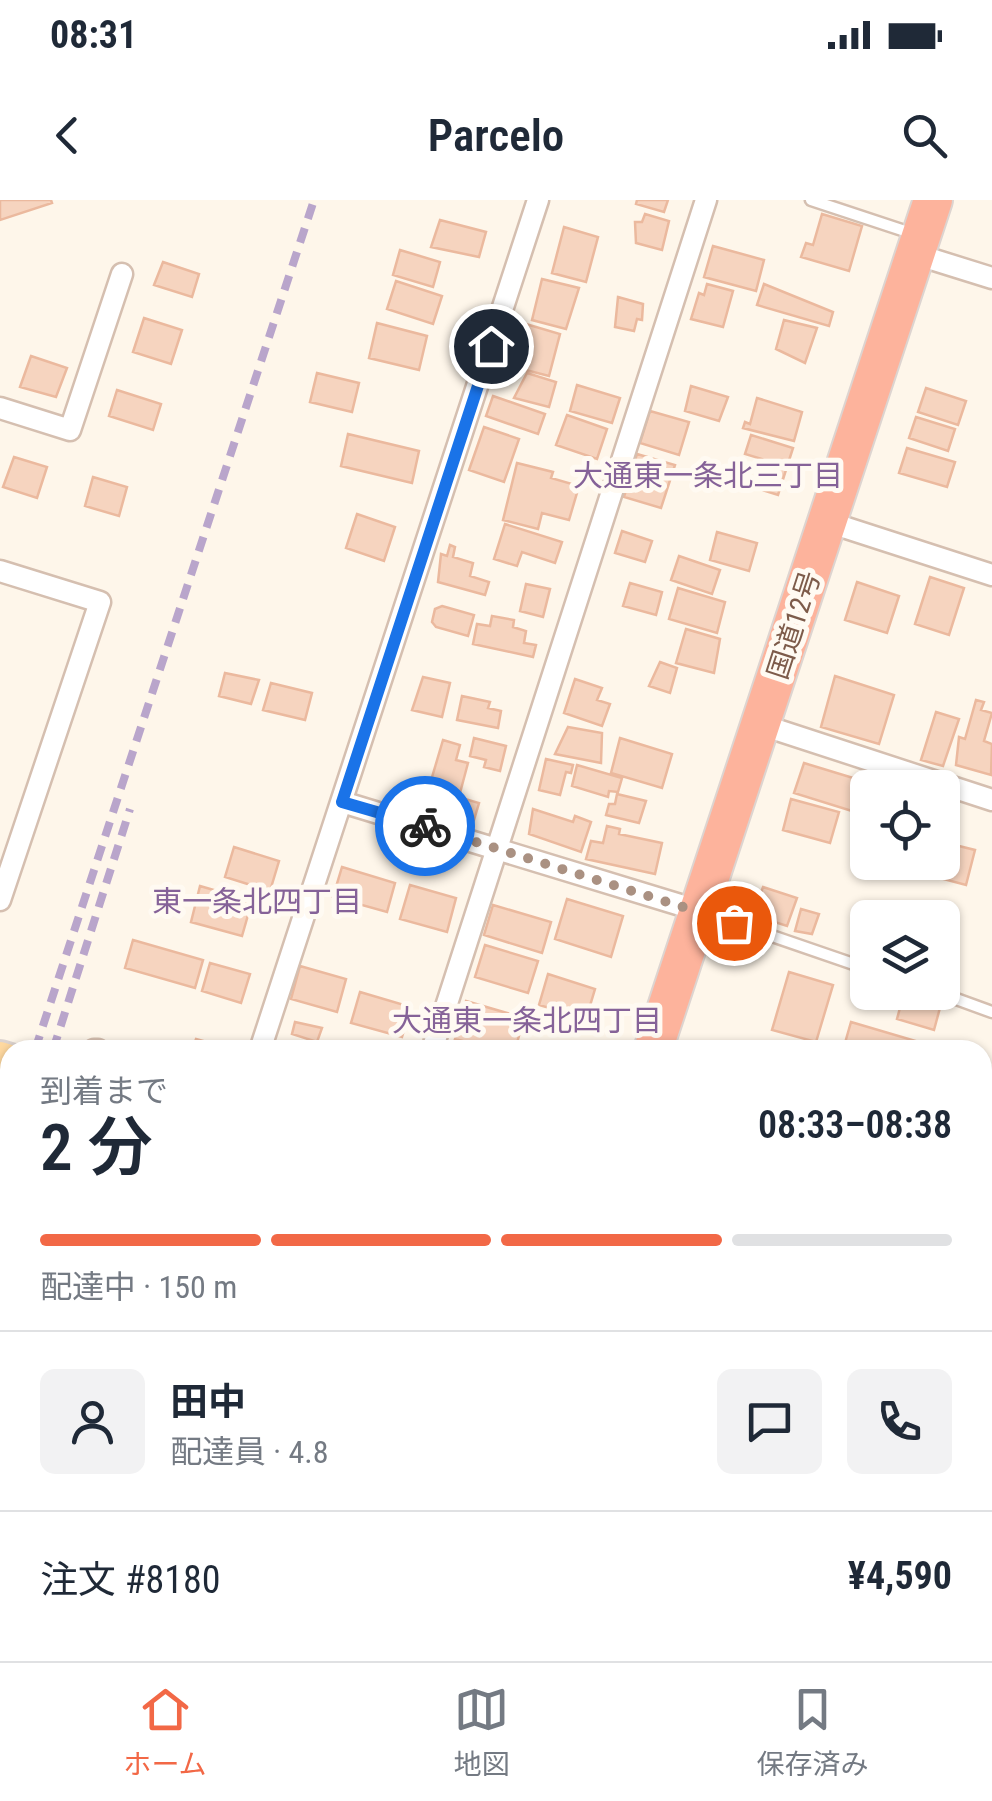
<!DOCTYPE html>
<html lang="ja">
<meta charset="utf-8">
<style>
body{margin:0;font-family:"Roboto Condensed","Noto Sans JP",sans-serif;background:#f2f2f3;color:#1f2937;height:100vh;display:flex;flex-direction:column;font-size:38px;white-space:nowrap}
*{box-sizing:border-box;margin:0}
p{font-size:32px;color:#747a83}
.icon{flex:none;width:55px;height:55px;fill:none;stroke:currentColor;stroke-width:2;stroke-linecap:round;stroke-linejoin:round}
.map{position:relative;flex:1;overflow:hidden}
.drawer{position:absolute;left:0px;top:840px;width:992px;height:622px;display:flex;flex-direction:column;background:#fff;border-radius:30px 30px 0 0;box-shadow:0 2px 8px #0004}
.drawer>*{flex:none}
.fabs{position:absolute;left:850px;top:570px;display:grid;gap:20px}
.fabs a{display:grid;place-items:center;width:110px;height:110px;border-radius:15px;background:#fff;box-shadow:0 2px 8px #0004;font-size:50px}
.pin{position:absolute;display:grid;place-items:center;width:85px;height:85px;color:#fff;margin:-42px;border:5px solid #fff;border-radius:50%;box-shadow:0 2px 10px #0007}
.courier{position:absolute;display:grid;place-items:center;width:100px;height:100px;margin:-50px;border:8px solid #1a73e8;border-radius:50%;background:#fff;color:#222;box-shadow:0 2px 12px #0007}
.summary em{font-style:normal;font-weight:600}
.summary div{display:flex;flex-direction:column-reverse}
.summary{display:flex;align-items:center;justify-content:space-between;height:170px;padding:0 40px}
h1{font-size:65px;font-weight:600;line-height:75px}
.bar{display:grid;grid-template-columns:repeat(4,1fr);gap:15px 10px;align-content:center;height:120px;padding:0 40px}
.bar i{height:12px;border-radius:8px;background:#e0e1e3}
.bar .selected{background:#f26846}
.bar p{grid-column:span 4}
.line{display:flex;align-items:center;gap:25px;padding:0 40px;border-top:2px solid #e0e1e3}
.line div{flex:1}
.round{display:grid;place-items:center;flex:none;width:105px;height:105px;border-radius:15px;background:#f2f2f3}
.status{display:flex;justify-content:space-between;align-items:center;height:70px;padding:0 50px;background:#fff;direction:ltr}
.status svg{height:28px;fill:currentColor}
header{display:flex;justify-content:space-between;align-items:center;height:130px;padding:0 40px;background:#fff;font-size:45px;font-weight:600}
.tab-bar{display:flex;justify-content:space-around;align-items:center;height:140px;border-top:2px solid #e0e1e3;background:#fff;font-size:28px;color:#747a83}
.tab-bar a{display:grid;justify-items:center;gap:5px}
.tab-bar .selected{color:#f26846}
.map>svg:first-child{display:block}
.building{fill:#f6d4bf;stroke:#ebb99e;stroke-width:2.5}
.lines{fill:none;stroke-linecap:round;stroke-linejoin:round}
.lane-casing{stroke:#d5bfb0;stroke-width:15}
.street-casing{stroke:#d5bfb0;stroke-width:25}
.secondary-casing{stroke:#d8bfad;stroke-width:32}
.primary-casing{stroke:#ddd4d0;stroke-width:38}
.highway-casing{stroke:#ddd4d0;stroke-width:42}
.lane{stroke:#fff;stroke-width:10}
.street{stroke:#fff;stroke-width:20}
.secondary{stroke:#fff;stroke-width:28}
.primary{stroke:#ffd9a0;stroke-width:32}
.highway{stroke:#fdb39c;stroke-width:38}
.rail{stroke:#b9a5cb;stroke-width:8;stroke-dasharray:15 10;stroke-linecap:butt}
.done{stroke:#aa9182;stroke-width:10;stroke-dasharray:0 18}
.route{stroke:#1a73e8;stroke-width:12}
.labels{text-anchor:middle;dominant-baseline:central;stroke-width:10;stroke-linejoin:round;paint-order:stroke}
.street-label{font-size:28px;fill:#7d5b4a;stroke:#fffaf2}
.neighbourhood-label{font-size:30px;fill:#856298;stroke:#fffaf2}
</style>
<div class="status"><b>08:31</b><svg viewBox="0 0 49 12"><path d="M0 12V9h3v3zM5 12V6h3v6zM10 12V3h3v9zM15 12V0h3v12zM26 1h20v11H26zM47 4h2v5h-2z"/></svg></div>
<header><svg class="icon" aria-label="back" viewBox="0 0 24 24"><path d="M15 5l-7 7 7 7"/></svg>Parcelo<svg class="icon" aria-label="search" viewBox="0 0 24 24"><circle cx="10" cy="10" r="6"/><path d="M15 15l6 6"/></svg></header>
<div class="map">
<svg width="992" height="1461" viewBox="0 0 992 1461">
<rect width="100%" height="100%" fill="#fef6ea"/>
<!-- building -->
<path class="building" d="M 0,0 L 51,0 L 52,3 L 0,20 Z
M 637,0 L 668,0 L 664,12 L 636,4 Z
M 645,14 L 669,21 L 662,50 L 636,43 L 635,22 L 642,22 Z
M 822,14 L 862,26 L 849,71 L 801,57 L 806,43 L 813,45 Z
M 440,20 L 486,32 L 479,57 L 431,47 Z
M 564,27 L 598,37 L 586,82 L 552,73 Z
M 713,46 L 764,60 L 756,91 L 704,77 Z
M 400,50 L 440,62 L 433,87 L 393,75 Z
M 163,62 L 199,74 L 192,97 L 154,85 Z
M 542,79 L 579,88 L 566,129 L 532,120 Z
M 396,81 L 442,96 L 433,124 L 387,109 Z
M 707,84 L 733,91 L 723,127 L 691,119 L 699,93 L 704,95 Z
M 764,84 L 833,112 L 829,126 L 757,105 Z
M 618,97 L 643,104 L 642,120 L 637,119 L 634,131 L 615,127 Z
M 144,118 L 182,130 L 171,164 L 133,152 Z
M 784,120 L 817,128 L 805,163 L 776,149 Z
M 377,123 L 427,136 L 419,170 L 369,158 Z
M 526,124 L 560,134 L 549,176 L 514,167 Z
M 31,156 L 67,168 L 56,197 L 20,187 Z
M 317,173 L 359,183 L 352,212 L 310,202 Z
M 527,173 L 556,182 L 549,207 L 514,198 Z
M 577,185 L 620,198 L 612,223 L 570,211 Z
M 691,186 L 728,197 L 719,221 L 685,211 Z
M 926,188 L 966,201 L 958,225 L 918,212 Z
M 117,190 L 161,204 L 153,230 L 109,216 Z
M 493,196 L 545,214 L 538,234 L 486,216 Z
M 757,198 L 802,212 L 794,241 L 743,228 L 745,222 L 750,224 Z
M 650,211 L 689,222 L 679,255 L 640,243 Z
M 567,215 L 607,229 L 597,259 L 556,245 Z
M 916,217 L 955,229 L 948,251 L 909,238 Z
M 484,227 L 519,239 L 504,282 L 469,270 Z
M 348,234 L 419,251 L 412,283 L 341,266 Z
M 751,235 L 793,248 L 778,295 L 753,287 L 762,259 L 745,254 Z
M 907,248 L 955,262 L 947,287 L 899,273 Z
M 637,254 L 675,265 L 661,308 L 624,297 Z
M 14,257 L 47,267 L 37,298 L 3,287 Z
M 517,263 L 553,272 L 551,278 L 579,286 L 569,320 L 542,313 L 538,329 L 503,320 Z
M 93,277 L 127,287 L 119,316 L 85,306 Z
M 357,314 L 395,327 L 384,361 L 346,348 Z
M 505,324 L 562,342 L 555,363 L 522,352 L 517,366 L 494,359 Z
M 622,331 L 652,341 L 645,362 L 615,353 Z
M 717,332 L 757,343 L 749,371 L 710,360 Z
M 450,345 L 455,347 L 453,357 L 473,363 L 470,376 L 489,382 L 485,395 L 438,382 L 441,354 L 447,356 Z
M 679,356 L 720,370 L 712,394 L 671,380 Z
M 930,377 L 964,388 L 949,435 L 915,424 Z
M 857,382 L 899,396 L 887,433 L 845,420 Z
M 630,383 L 662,392 L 656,415 L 623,406 Z
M 526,384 L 550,389 L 543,417 L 520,411 Z
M 678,388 L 725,402 L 717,433 L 669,419 Z
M 442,406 L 474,415 L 468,436 L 436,427 L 432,422 L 435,409 Z
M 492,416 L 514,420 L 513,427 L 526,431 L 524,443 L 536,445 L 533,457 L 473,444 L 477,424 L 490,426 Z
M 686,429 L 720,439 L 714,473 L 676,463 Z
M 660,462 L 677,468 L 670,493 L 649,486 Z
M 225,473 L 259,480 L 251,504 L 219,496 Z
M 835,476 L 894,495 L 879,544 L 821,527 Z
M 423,477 L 450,483 L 442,517 L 412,510 Z
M 575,479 L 602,488 L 597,500 L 610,504 L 602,526 L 564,513 Z
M 271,483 L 312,493 L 305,520 L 263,510 Z
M 462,496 L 490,502 L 488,508 L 501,511 L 498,528 L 457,520 Z
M 976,500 L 984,502 L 981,510 L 992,513 L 984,541 L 992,544 L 991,575 L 956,565 L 959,537 L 965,539 Z
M 936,512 L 959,519 L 943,566 L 921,560 Z
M 568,527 L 602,533 L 601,563 L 555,554 Z
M 474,538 L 506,546 L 500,571 L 484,567 L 486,560 L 470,556 Z
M 620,538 L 672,554 L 662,588 L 611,573 Z
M 443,540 L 460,545 L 456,560 L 468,563 L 460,593 L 430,584 Z
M 546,559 L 573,565 L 571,573 L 566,572 L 560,595 L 539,590 Z
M 804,563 L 886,588 L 868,588 L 868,616 L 794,593 Z
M 577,565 L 622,578 L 618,592 L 609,591 L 608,597 L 572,586 Z
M 431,589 L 479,603 L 474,620 L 426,605 Z
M 617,594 L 646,601 L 639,623 L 606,615 L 609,604 L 615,604 Z
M 791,599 L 839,612 L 830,643 L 783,630 Z
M 533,609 L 573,622 L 575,616 L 591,622 L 581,652 L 529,634 Z
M 607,626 L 620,629 L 619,634 L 662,643 L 655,674 L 586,659 L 591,641 L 603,643 Z
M 955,645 L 975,650 L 966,685 L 913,671 L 916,662 L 942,662 L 942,648 L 954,651 Z
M 234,647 L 279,661 L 270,691 L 225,677 Z
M 342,667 L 395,683 L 387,712 L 333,697 Z
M 410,685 L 456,698 L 447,732 L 400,719 Z
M 200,686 L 252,701 L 242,736 L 191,722 Z
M 763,687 L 797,698 L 787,726 L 753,715 Z
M 567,699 L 623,716 L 611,757 L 555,739 Z
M 493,705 L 551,722 L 542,753 L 484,735 Z
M 801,709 L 819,714 L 812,734 L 795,731 Z
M 133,740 L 203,760 L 195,788 L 125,768 Z
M 485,745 L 538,761 L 528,793 L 475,777 Z
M 210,763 L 250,774 L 241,803 L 202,791 Z
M 300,766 L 346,779 L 337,812 L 291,799 Z
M 789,772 L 833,785 L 816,842 L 772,830 Z
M 548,774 L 595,789 L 586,819 L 539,805 Z
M 360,792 L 411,807 L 402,837 L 351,823 Z
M 904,793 L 941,804 L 934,830 L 897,819 Z
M 466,801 L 524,818 L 515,850 L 496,850 L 455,839 Z
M 295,822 L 322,828 L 317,842 L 292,834 Z
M 851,822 L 926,844 L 924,850 L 843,850 Z
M 196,839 L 235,850 L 192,850 Z
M 982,1093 L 992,1095 L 989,1118 L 982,1116 Z
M 10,1249 L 7,1275 L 10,1295 L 0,1292 L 0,1274 Z
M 529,1452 L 647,1452 L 644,1461 L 526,1461 Z
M 854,1452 L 903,1452 L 900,1461 L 880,1461 Z"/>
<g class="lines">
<!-- lane casing -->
<g class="lane-casing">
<path id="lane" d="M 811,0 L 914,34
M 708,714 L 868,769
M 937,792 L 992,812
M 131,1452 L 158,1461"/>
</g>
<!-- street casing -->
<g class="street-casing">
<path id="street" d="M 915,54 L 992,78
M 0,208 L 70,230 L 122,74
M 828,322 L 992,375
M 0,371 L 100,402 L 0,700
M 762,525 L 992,600
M 342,602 L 700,711
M 94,850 L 98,850
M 260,850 L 538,0
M 432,850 L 706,0
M 982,1406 L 992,1374
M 787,1452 L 813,1461
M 62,1461 L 65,1452
M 964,1461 L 967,1452"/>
</g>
<!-- secondary casing -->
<g class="secondary-casing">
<path id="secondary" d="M 982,1155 L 992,1157"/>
</g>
<!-- primary casing -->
<g class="primary-casing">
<path id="primary" d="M 0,858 L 10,861"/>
</g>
<!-- highway casing -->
<g class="highway-casing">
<path id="highway" d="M 653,850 L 933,0
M 431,1461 L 434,1452
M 474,1461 L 477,1452"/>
</g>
<!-- lane -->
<use href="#lane" class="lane"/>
<!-- street -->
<use href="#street" class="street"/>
<!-- secondary -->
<use href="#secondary" class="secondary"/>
<!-- primary -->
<use href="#primary" class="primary"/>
<!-- highway -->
<use href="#highway" class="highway"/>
<!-- rail -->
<path class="rail" d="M 35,850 L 314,0
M 53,850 L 130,609
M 0,956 L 10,925
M 0,1012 L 10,981"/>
</g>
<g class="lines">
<!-- done -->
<path class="done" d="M 425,626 L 734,723"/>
<!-- route -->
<path class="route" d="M 425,626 L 342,602 L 491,146"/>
</g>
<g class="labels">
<!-- street labels -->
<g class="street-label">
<text transform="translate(794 425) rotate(-72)">国道12号</text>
</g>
<!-- neighbourhood labels -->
<g class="neighbourhood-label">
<text x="708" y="275">大通東一条北三丁目</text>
<text x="257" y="701">東一条北四丁目</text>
<text x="527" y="820">大通東一条北四丁目</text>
</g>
</g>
</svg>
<div class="fabs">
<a><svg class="icon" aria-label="locate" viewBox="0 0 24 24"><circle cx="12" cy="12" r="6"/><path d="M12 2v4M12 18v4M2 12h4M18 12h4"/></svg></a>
<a><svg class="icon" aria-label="layers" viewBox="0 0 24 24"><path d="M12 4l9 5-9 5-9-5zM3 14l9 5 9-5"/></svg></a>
</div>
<div class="pin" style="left:734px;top:723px;background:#ea580c"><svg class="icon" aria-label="bag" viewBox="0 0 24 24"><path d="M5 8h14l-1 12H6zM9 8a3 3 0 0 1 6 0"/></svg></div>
<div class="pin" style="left:491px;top:146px;background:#1f2937"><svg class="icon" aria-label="home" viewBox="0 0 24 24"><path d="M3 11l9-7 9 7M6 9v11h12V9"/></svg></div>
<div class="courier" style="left:425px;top:626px"><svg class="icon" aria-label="bike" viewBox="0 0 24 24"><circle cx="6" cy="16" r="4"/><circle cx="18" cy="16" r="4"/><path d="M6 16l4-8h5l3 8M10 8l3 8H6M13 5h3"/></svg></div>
<section class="drawer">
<div class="summary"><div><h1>2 分</h1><p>到着まで</p></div><em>08:33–08:38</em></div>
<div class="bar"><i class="selected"></i><i class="selected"></i><i class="selected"></i><i></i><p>配達中 · 150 m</p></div>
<div class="line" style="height:180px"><a class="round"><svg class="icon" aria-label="person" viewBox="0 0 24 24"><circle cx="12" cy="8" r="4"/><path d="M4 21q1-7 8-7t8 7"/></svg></a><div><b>田中</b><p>配達員 · 4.8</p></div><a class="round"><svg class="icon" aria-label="chat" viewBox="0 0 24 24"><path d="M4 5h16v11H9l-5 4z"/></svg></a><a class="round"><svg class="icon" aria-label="phone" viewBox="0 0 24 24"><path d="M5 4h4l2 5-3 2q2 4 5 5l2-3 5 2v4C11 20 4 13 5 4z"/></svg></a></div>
<div class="line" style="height:130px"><div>注文 #8180</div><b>¥4,590</b></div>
</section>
</div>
<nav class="tab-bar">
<a class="selected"><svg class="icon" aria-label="home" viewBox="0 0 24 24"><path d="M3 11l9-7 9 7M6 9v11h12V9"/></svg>ホーム</a>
<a><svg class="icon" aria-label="map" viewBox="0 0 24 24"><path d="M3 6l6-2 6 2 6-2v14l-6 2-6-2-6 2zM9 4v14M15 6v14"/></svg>地図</a>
<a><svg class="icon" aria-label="saved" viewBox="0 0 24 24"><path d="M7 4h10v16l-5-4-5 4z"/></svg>保存済み</a>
</nav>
